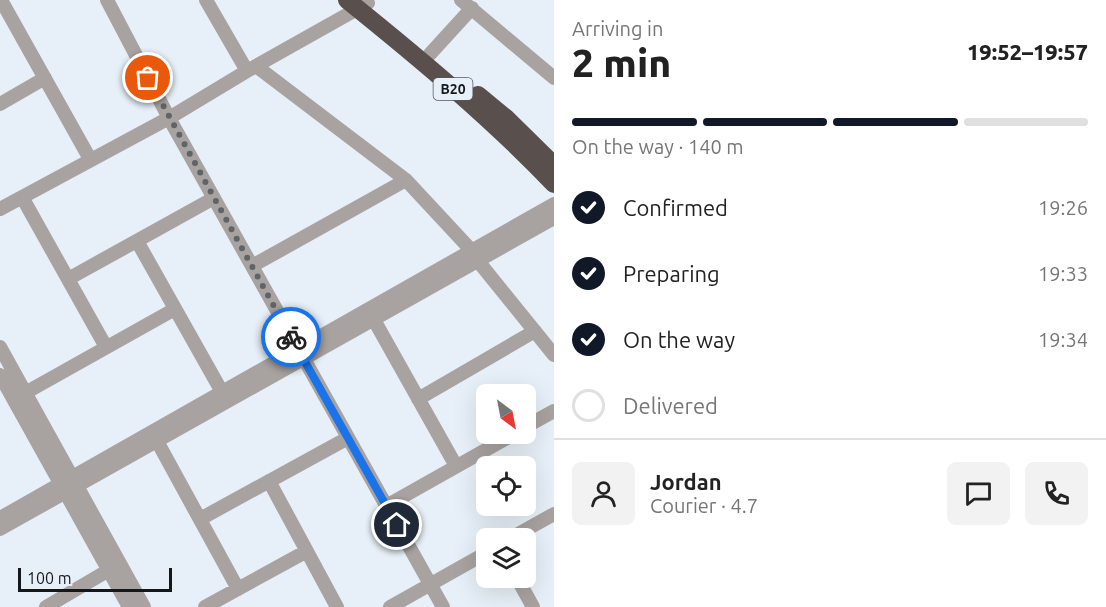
<!DOCTYPE html>
<meta charset="utf-8">
<style>
body{margin:0;font-family:Ubuntu,sans-serif;background:#f2f2f2;color:#222;height:100vh;display:flex;flex-direction:column;font-size:22px;white-space:nowrap}
*{box-sizing:border-box;margin:0}
p{font-size:20px;color:#767676}
.icon{flex:none;width:33px;height:33px;fill:none;stroke:currentColor;stroke-width:2;stroke-linecap:round;stroke-linejoin:round}
.map{position:relative;flex:1;overflow:hidden}
.details{display:flex;flex-direction:column;background:#fff;width:552px}
.details>*{flex:none}
.needle{width:39px;rotate:148deg}
.tools{position:absolute;left:476px;top:384px;display:grid;gap:12px}
.tools a{display:grid;place-items:center;width:60px;height:60px;border-radius:9px;background:#fff;box-shadow:0 6px 24px #0002;font-size:30px}
.scale{position:absolute;left:18px;bottom:15px;width:154px;box-sizing:border-box;padding-left:6px;border:3px solid #15181b;border-top:0;font-size:16px;line-height:21px;white-space:nowrap;color:#15181b;-webkit-text-stroke:4px #e7f0f8;paint-order:stroke}
.pin{position:absolute;display:grid;place-items:center;width:51px;height:51px;color:#fff;margin:-26px;border:3px solid #fff;border-radius:50%;box-shadow:0 2px 6px #0007}
.courier{position:absolute;display:grid;place-items:center;width:60px;height:60px;margin:-30px;border:4px solid #1a73e8;border-radius:50%;background:#fff;color:#222;box-shadow:0 2px 8px #0007}
.headline em{font-style:normal;font-weight:800}
.headline div{display:flex;flex-direction:column-reverse}
.headline{display:flex;align-items:center;justify-content:space-between;height:102px;padding:0 18px}
h1{font-size:39px;font-weight:800;line-height:45px}
.bar{display:grid;grid-template-columns:repeat(4,1fr);gap:9px 6px;align-content:center;height:72px;padding:0 18px}
.bar i{height:8px;border-radius:4px;background:#e0e0e0}
.bar .current{background:#111827}
.bar p{grid-column:span 4}
.line{display:flex;align-items:center;gap:15px;padding:0 18px;border-top:2px solid #e0e0e0}
.line div{flex:1}
.round{display:grid;place-items:center;flex:none;width:63px;height:63px;border-radius:9px;background:#f2f2f2}
ol{padding:0 18px;list-style:none}
li{display:flex;align-items:center;gap:18px;height:66px}
li p{margin-inline-start:auto}
li .icon{padding:6px;border-radius:50%;background:#111827;color:#fff;stroke-width:4}
li:last-child{color:#767676}
li i{width:33px;height:33px;border:3px solid #e0e0e0;border-radius:50%}
main{display:flex;flex:1;min-height:0}
.map>svg:first-child{display:block}
.lines{fill:none;stroke-linecap:round;stroke-linejoin:round}
.minor{stroke:#a8a3a1;stroke-width:14}
.highway{stroke:#594f4c;stroke-width:18}
.done{stroke:#5e6468;stroke-width:6;stroke-dasharray:0 10.8}
.route{stroke:#1a73e8;stroke-width:8}
.labels{text-anchor:middle;dominant-baseline:central;stroke-width:6;stroke-linejoin:round;paint-order:stroke}
.shield{fill:#e7f0f8;stroke:#54595d;stroke-width:1.5}
.shield-label{font-size:14px;font-weight:bold;fill:#15181b}
</style>
<main>
<div class="map">
<svg width="554" height="607" viewBox="0 0 554 607">
<rect width="100%" height="100%" fill="#e7f0f8"/>
<g class="lines">
<!-- minor -->
<path class="minor" d="M 1,0 L 90,159
M 107,0 L 169,118 L 443,607
M 206,0 L 247,71
M 461,0 L 554,78
M 430,54 L 472,8
M 256,66 L 406,180 L 472,251 L 478,261 L 554,355
M 0,104 L 45,78
M 22,197 L 106,347
M 0,209 L 169,118 L 247,71 L 368,3
M 137,241 L 222,392
M 252,266 L 406,180
M 68,279 L 214,198
M 369,311 L 456,466
M 0,347 L 144,607
M 0,375 L 129,607
M 25,393 L 175,309
M 418,399 L 535,331
M 525,427 L 554,411
M 157,441 L 238,589
M 269,481 L 337,607
M 386,506 L 514,434
M 0,518 L 554,204
M 200,519 L 348,438
M 0,529 L 554,218
M 511,538 L 554,514
M 517,578 L 533,607
M 46,607 L 109,570
M 205,607 L 307,551
M 390,607 L 486,553"/>
<!-- highway -->
<path class="highway" d="M 347,0 C 419,58 490,117 554,184
M 478,95 L 506,118 L 554,165"/>
</g>
<g class="lines">
<!-- done -->
<path class="done" d="M 148,78 L 291,337"/>
<!-- route -->
<path class="route" d="M 291,337 L 397,525"/>
</g>
<g class="labels">
<!-- shield labels -->
<rect class="shield" x="433.5" y="78" width="39" height="22" rx="4.5"/>
<g class="shield-label">
<text x="453" y="89">B20</text>
</g>
</g>
</svg>
<div class="tools">
<a><svg class="needle" viewBox="-14 -14 28 28"><path d="M0-13l5 13h-10z" fill="#e53935"/><path d="M0 13l5-13h-10z" fill="#767676"/></svg></a>
<a><svg class="icon" aria-label="locate" viewBox="0 0 24 24"><circle cx="12" cy="12" r="6"/><path d="M12 2v4M12 18v4M2 12h4M18 12h4"/></svg></a>
<a><svg class="icon" aria-label="layers" viewBox="0 0 24 24"><path d="M12 4l9 5-9 5-9-5zM3 14l9 5 9-5"/></svg></a>
</div>
<div class="scale">100 m</div>
<div class="pin" style="left:148px;top:78px;background:#ea580c"><svg class="icon" aria-label="bag" viewBox="0 0 24 24"><path d="M5 8h14l-1 12H6zM9 8a3 3 0 0 1 6 0"/></svg></div>
<div class="pin" style="left:397px;top:525px;background:#1f2937"><svg class="icon" aria-label="home" viewBox="0 0 24 24"><path d="M3 11l9-7 9 7M6 9v11h12V9"/></svg></div>
<div class="courier" style="left:291px;top:337px"><svg class="icon" aria-label="bike" viewBox="0 0 24 24"><circle cx="6" cy="16" r="4"/><circle cx="18" cy="16" r="4"/><path d="M6 16l4-8h5l3 8M10 8l3 8H6M13 5h3"/></svg></div>
</div>
<section class="details">
<div class="headline"><div><h1>2 min</h1><p>Arriving in</p></div><em>19:52–19:57</em></div>
<div class="bar"><i class="current"></i><i class="current"></i><i class="current"></i><i></i><p>On the way · 140 m</p></div>
<ol>
<li><svg class="icon" aria-label="check" viewBox="0 0 24 24"><path d="M5 12l5 5 9-10"/></svg>Confirmed<p>19:26</p></li>
<li><svg class="icon" aria-label="check" viewBox="0 0 24 24"><path d="M5 12l5 5 9-10"/></svg>Preparing<p>19:33</p></li>
<li><svg class="icon" aria-label="check" viewBox="0 0 24 24"><path d="M5 12l5 5 9-10"/></svg>On the way<p>19:34</p></li>
<li><i></i>Delivered</li>
</ol>
<div class="line" style="height:108px"><a class="round"><svg class="icon" aria-label="person" viewBox="0 0 24 24"><circle cx="12" cy="8" r="4"/><path d="M4 21q1-7 8-7t8 7"/></svg></a><div><b>Jordan</b><p>Courier · 4.7</p></div><a class="round"><svg class="icon" aria-label="chat" viewBox="0 0 24 24"><path d="M4 5h16v11H9l-5 4z"/></svg></a><a class="round"><svg class="icon" aria-label="phone" viewBox="0 0 24 24"><path d="M5 4h4l2 5-3 2q2 4 5 5l2-3 5 2v4C11 20 4 13 5 4z"/></svg></a></div>
</section>
</main>
